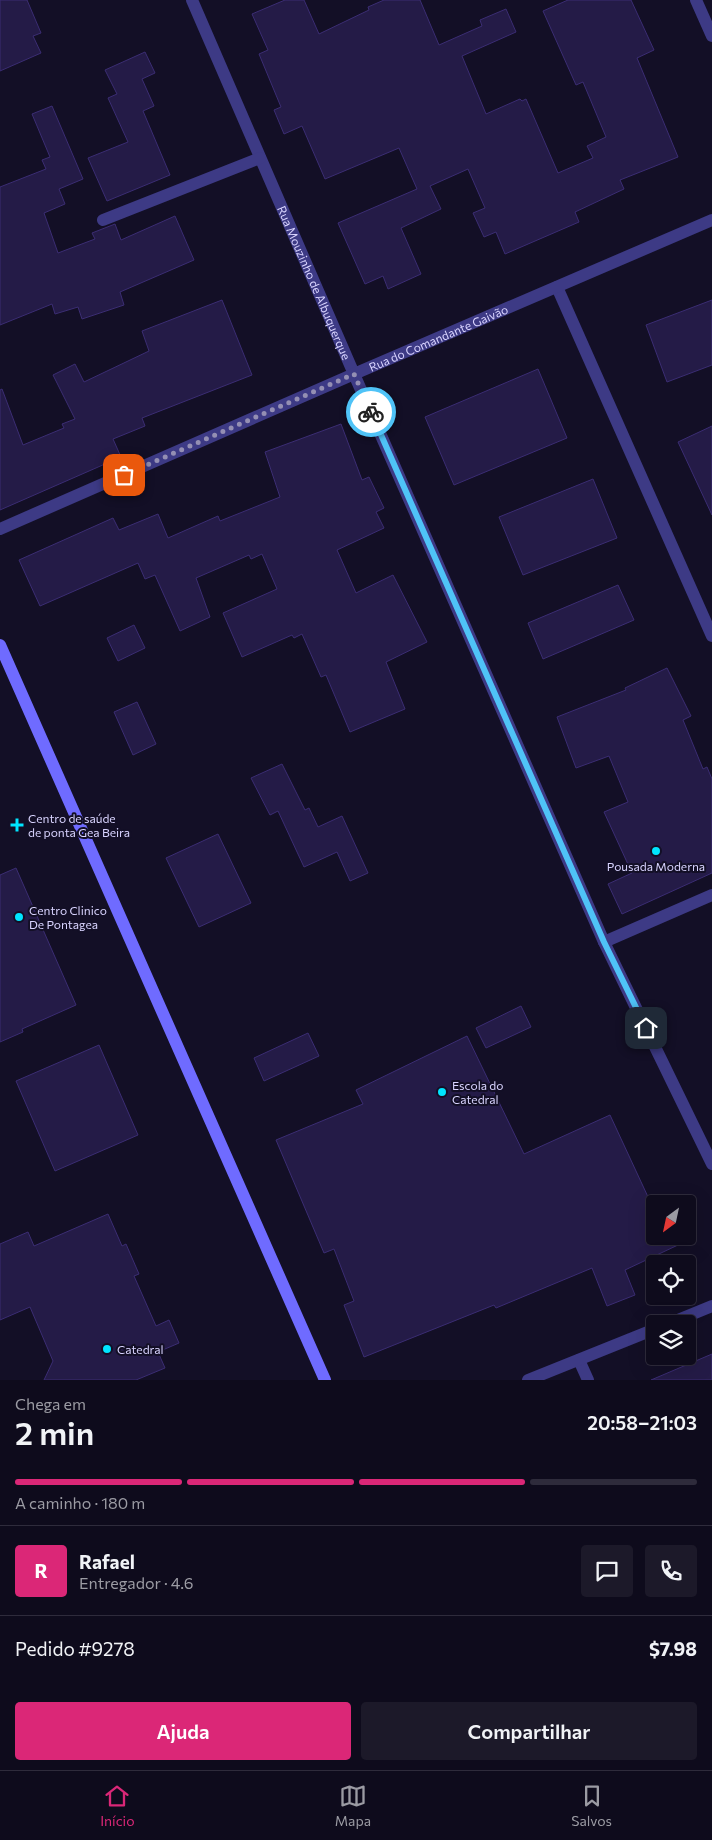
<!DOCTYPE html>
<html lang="pt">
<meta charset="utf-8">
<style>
body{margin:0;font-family:Commissioner,sans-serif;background:#1c1929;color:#f1f3f6;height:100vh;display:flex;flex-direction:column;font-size:19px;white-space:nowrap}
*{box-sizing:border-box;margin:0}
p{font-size:16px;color:#9b9ba3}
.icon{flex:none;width:28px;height:28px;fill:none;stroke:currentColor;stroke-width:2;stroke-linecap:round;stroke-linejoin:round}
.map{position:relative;height:1380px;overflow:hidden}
.side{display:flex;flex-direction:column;background:#0e0b1c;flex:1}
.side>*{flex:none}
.needle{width:32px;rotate:213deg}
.buttons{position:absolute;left:646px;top:1195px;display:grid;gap:10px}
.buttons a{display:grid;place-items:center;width:50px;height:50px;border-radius:5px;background:#0e0b1c;box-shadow:0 5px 20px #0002,0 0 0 1px #2e2b3b;font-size:25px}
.pin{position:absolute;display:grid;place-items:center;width:42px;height:42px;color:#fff;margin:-21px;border-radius:10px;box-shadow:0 2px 8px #0006}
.courier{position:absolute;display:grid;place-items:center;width:50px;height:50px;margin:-25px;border:4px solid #4fc3f7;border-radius:50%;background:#fff;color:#222;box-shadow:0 1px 6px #0007}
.summary em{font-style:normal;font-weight:600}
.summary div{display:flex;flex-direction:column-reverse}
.summary{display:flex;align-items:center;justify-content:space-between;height:85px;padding:0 15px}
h1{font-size:32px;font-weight:600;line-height:38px}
.bar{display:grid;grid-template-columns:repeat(4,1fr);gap:8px 5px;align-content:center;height:60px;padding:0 15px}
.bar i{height:6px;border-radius:4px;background:#2e2b3b}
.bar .on{background:#db2777}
.bar p{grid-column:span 4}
.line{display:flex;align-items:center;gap:12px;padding:0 15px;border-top:1px solid #2e2b3b}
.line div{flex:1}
.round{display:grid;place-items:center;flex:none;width:52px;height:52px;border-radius:5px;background:#1c1929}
.cta{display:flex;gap:10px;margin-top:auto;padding:10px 15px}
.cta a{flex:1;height:58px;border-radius:5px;background:#db2777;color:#fff;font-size:20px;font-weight:600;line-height:58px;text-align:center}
.cta a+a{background:#1c1929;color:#f1f3f6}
.dock{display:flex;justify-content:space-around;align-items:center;height:70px;border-top:1px solid #2e2b3b;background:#0e0b1c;font-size:14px;color:#9b9ba3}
.dock a{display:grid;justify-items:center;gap:2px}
.dock .on{color:#db2777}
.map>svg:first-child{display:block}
.building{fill:#241b47;stroke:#3b2d73}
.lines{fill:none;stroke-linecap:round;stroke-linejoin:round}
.street{stroke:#3d3a85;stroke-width:12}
.secondary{stroke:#6f6bff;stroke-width:12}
.done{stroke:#948fb3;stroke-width:5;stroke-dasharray:0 9}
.route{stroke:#4fc3f7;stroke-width:6}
.poi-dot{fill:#00e5ff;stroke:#130f26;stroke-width:2}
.labels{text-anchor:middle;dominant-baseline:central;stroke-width:4;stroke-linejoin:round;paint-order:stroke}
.street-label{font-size:12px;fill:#d9d4ff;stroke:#130f26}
.poi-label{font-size:12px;fill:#d9d4ff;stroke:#130f26;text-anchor:start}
</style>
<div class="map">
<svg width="712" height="1380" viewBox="0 0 712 1380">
<rect width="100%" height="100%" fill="#130f26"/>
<!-- building -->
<path class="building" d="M 0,0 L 27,0 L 41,33 L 33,36 L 41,53 L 0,71 Z
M 285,0 L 304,0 L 319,34 L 369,10 L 368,7 L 384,0 L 420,0 L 439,45 L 482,26 L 480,20 L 506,9 L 516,32 L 462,56 L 486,114 L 520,99 L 522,101 L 526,99 L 558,173 L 593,158 L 587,146 L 606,137 L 583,82 L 576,85 L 543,11 L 568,0 L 631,0 L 654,50 L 637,58 L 678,157 L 620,180 L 624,189 L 575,212 L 579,222 L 505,254 L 496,232 L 484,237 L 473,213 L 485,208 L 468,169 L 430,186 L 441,209 L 401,228 L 421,274 L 388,289 L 383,276 L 365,284 L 338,223 L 417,189 L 399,148 L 325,179 L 302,126 L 284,134 L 274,110 L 281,107 L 259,54 L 268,50 L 252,14 Z
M 145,52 L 155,73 L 142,79 L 154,106 L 143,111 L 170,175 L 107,201 L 88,158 L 128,142 L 108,98 L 117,94 L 105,70 Z
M 52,106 L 83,179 L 59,189 L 65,204 L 44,213 L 58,253 L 95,239 L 92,233 L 115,224 L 121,240 L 175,216 L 194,260 L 120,292 L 124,305 L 82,319 L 78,307 L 55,314 L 52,304 L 0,325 L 0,187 L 46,169 L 42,160 L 50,157 L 32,114 Z
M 222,300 L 252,375 L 142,418 L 145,426 L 113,439 L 121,457 L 0,510 L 0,390 L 2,389 L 23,445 L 64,428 L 62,424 L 75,419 L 53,375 L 75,364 L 84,382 L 149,351 L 142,331 Z
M 712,300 L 712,365 L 667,382 L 646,325 Z
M 538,369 L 567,438 L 454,485 L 425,417 Z
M 341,424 L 362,480 L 369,477 L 384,508 L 376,512 L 384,528 L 337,550 L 356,593 L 393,575 L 427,642 L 386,662 L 405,709 L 350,732 L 326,675 L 321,677 L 302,634 L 294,638 L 292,635 L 242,657 L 223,613 L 277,589 L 262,554 L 251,559 L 249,555 L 196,578 L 210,617 L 180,631 L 155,575 L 145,579 L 138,563 L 40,606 L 19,560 L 113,518 L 119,530 L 158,514 L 168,538 L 218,516 L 220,521 L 280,497 L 265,452 Z
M 712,426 L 712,515 L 678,442 Z
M 593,479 L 617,538 L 523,575 L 499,517 Z
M 618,585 L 634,620 L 543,659 L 528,623 Z
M 134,625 L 145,648 L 118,661 L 107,638 Z
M 667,668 L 691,716 L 683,720 L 703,769 L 707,767 L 712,779 L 712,873 L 622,914 L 608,884 L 632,873 L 604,812 L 628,802 L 609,756 L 576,768 L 557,717 L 626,690 L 625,688 Z
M 137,702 L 156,744 L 133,755 L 114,712 Z
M 282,764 L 305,810 L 309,808 L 318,827 L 342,816 L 368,873 L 350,881 L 337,852 L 304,867 L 278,811 L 270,815 L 251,778 Z
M 218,834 L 251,903 L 199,927 L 166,858 Z
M 16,868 L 76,1005 L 22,1029 L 23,1032 L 0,1042 L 0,875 Z
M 521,1006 L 531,1027 L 486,1048 L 476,1028 Z
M 308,1033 L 319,1056 L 264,1081 L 254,1058 Z
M 467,1036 L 524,1154 L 610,1115 L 655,1212 L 655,1236 L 697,1236 L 625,1270 L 635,1295 L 607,1306 L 592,1268 L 496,1308 L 494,1305 L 364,1357 L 344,1305 L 354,1301 L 334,1249 L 324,1253 L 276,1140 L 363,1104 L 356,1090 Z
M 99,1045 L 138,1135 L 55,1171 L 16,1081 Z
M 108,1214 L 122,1246 L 126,1244 L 139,1274 L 134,1276 L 156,1326 L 169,1320 L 179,1343 L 158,1352 L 165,1368 L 136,1380 L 44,1380 L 53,1361 L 30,1307 L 0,1320 L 0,1244 L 28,1232 L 34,1246 Z
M 712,1354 L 712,1380 L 651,1380 Z"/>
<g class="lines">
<!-- street -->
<g class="street">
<path id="s1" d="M 192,0 L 354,374 L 604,942 L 712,1164"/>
<path d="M 696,0 L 712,36"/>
<path d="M 103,220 L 260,158"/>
<path d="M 557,287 L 712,636"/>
<path id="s2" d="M 0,529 L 354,374 L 712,220"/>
<path d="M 604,942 L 712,895"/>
<path d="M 668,1324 L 712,1306"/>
<path d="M 579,1360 L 588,1380"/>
<path d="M 528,1380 L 655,1329"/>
</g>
<!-- secondary -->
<path class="secondary" d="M 0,645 L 325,1380"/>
</g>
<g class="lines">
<!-- done -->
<path class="done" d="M 124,475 L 354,374 L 371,412"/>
<!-- route -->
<path class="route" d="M 371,412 L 604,942 L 646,1028"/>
</g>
<!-- markers -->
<g class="poi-dot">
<path d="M14.5 817.5h5v5h5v5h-5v5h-5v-5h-5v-5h5z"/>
<circle cx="656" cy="851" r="5"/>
<circle cx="19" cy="917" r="5"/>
<circle cx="442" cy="1092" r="5"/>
<circle cx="107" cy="1349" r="5"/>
</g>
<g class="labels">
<!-- street labels -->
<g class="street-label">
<text stroke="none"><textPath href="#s1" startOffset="308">Rua Mouzinho de Albuquerque</textPath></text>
<text stroke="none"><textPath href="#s2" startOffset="478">Rua do Comandante Gaivão</textPath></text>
</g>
<!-- poi labels -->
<g class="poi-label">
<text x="28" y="818">Centro de saúde<tspan x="28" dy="14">de ponta Gea Beira</tspan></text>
<text x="656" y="866" text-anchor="middle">Pousada Moderna</text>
<text x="29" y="910">Centro Clinico<tspan x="29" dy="14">De Pontagea</tspan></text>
<text x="452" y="1085">Escola do<tspan x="452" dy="14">Catedral</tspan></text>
<text x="117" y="1349">Catedral</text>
</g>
</g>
</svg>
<div class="buttons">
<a><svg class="needle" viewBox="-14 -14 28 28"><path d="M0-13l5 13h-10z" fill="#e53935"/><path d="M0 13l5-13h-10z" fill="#9b9ba3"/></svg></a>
<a><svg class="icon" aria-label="locate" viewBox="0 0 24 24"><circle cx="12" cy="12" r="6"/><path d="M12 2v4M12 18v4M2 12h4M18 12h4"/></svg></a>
<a><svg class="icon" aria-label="layers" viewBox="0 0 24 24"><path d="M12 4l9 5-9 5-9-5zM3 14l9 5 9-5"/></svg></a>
</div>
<div class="pin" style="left:124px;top:475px;background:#ea580c"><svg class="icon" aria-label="bag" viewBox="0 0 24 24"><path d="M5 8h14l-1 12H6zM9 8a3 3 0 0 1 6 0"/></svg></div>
<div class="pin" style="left:646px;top:1028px;background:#1f2937"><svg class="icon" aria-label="home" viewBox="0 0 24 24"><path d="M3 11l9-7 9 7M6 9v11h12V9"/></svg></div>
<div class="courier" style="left:371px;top:412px"><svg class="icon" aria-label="bike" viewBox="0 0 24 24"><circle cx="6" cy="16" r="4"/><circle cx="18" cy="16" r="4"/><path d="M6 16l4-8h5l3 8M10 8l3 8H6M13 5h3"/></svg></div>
</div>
<section class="side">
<div class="summary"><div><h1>2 min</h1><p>Chega em</p></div><em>20:58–21:03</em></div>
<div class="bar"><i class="on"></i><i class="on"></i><i class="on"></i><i></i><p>A caminho · 180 m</p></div>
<div class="line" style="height:90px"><b class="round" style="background:#db2777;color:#fff">R</b><div><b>Rafael</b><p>Entregador · 4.6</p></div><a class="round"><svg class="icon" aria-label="chat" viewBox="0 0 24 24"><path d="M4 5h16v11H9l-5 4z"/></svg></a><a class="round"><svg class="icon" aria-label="phone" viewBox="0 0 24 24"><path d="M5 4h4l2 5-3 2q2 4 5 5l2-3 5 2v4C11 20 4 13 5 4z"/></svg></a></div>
<div class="line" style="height:65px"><div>Pedido #9278</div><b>$7.98</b></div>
<div class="cta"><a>Ajuda</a><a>Compartilhar</a></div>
</section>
<nav class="dock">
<a class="on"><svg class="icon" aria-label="home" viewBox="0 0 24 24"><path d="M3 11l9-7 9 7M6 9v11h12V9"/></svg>Início</a>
<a><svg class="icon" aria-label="map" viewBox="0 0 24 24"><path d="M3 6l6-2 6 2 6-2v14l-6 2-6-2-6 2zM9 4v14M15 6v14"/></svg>Mapa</a>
<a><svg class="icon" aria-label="saved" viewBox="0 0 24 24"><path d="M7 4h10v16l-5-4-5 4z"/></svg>Salvos</a>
</nav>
